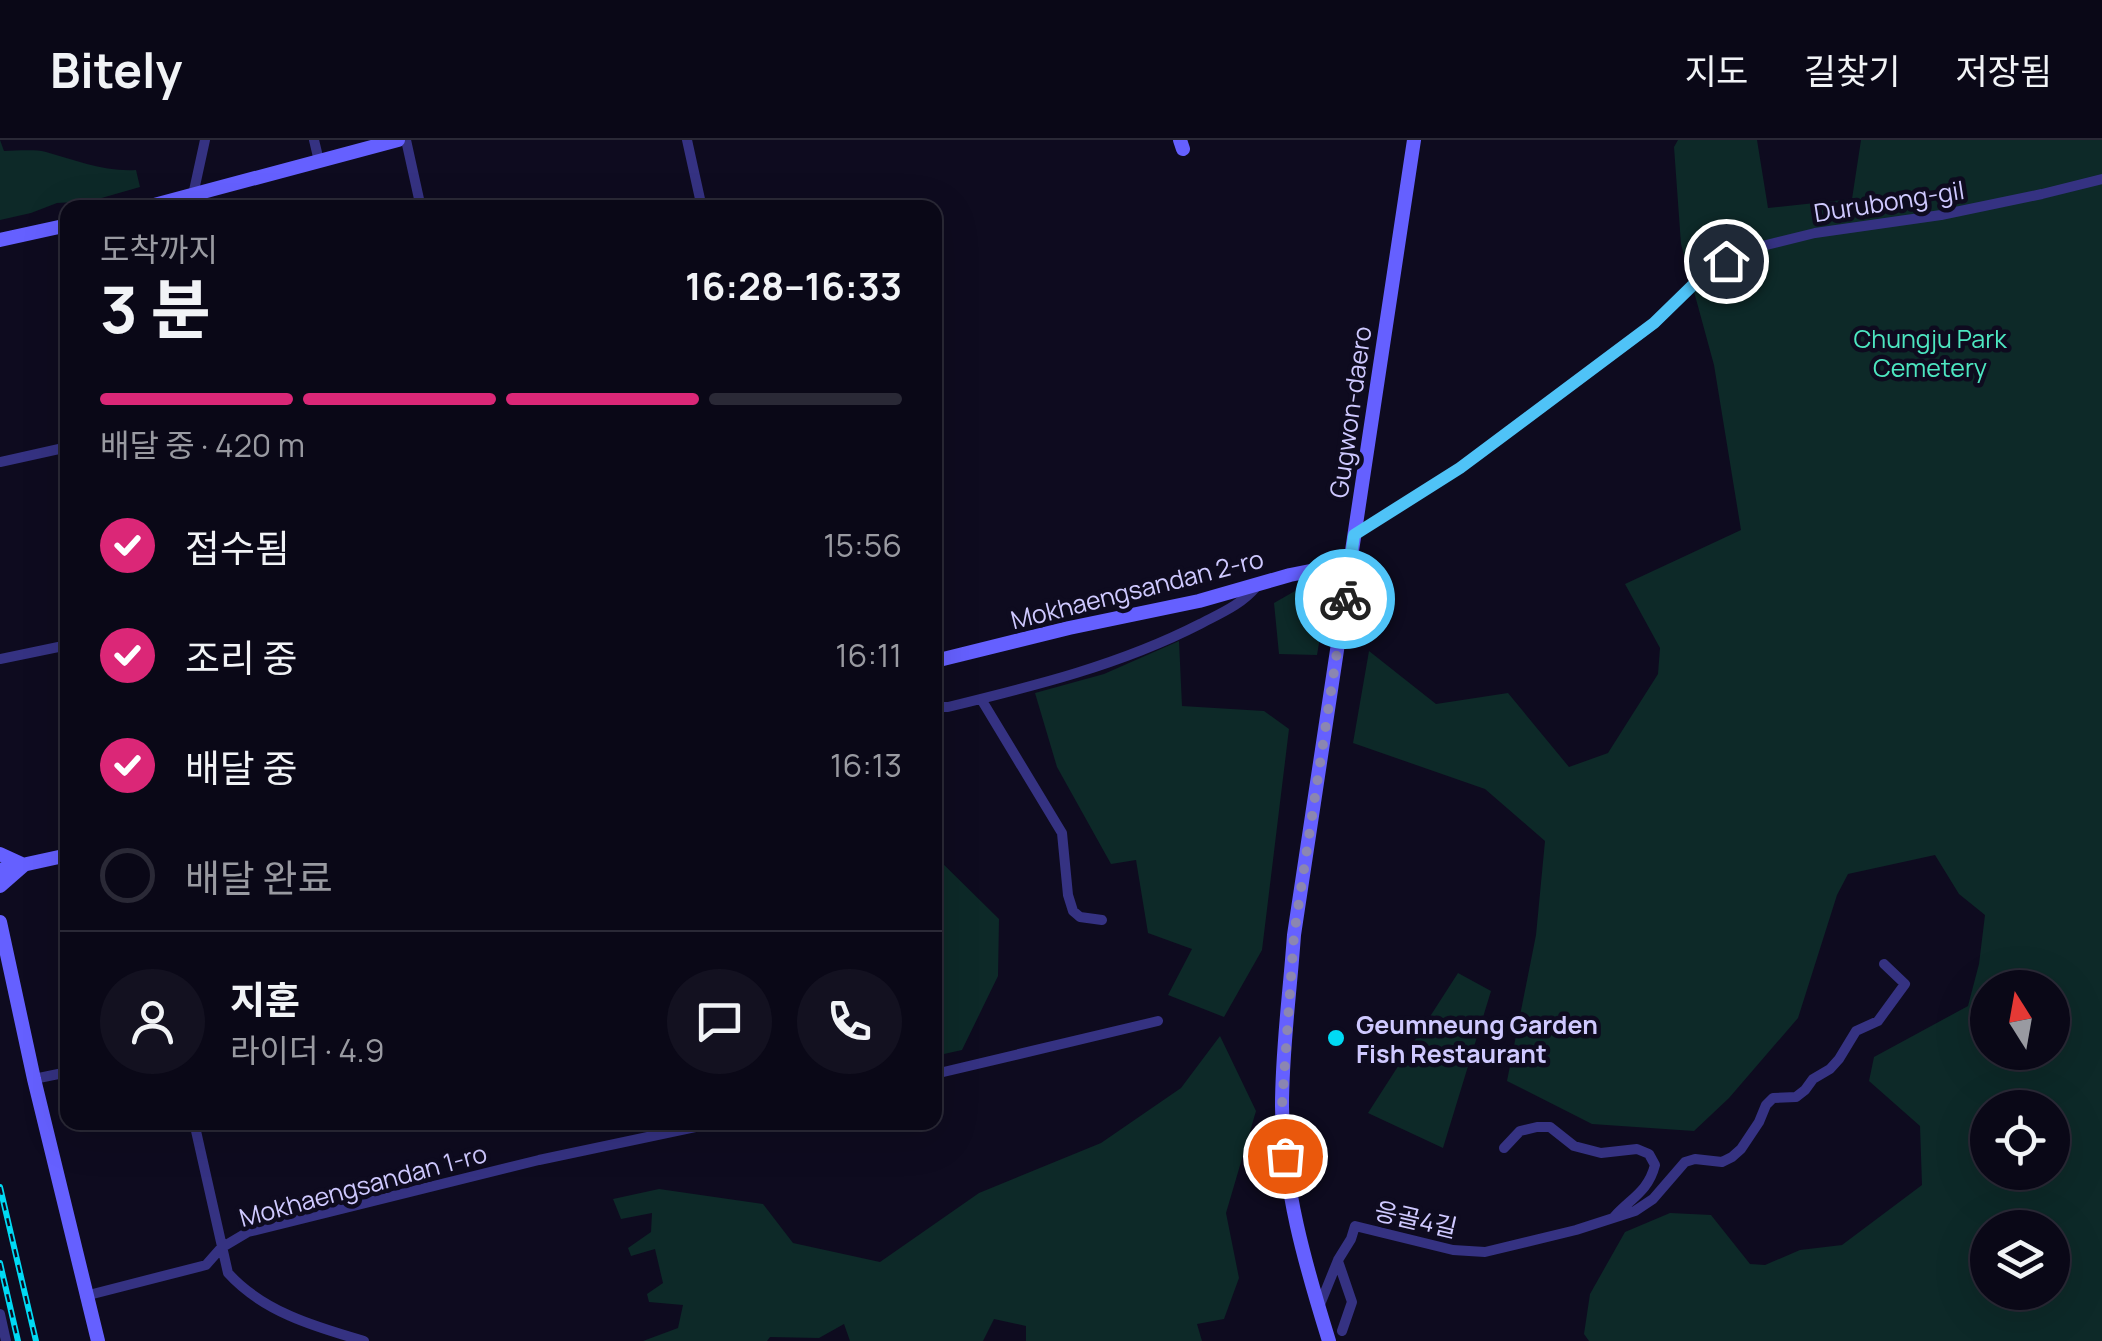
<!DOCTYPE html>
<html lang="ko">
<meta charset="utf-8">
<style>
body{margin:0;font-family:Manrope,"Noto Sans KR",sans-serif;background:#131120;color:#f1f3f6;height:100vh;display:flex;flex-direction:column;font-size:38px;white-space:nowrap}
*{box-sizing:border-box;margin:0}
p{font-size:32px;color:#999aa1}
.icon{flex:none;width:55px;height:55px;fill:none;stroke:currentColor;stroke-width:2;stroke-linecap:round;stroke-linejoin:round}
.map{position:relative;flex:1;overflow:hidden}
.side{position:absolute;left:60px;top:60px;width:882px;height:930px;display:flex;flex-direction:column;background:#0a0817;border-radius:20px;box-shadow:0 10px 40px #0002,0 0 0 2px #2a2936}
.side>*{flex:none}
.needle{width:65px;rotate:349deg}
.fabs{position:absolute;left:1970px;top:830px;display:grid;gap:20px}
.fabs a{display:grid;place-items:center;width:100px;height:100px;border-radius:50%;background:#0a0817;box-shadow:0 10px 40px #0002,0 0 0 2px #2a2936;font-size:50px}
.pin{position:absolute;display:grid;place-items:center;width:85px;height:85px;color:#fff;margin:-42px;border:5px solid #fff;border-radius:50%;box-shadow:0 2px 10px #0007}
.courier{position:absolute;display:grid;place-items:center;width:100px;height:100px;margin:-50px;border:8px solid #4fc3f7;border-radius:50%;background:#fff;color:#222;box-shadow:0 2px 12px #0007}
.overview em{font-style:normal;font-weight:700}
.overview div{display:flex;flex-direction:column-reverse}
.overview{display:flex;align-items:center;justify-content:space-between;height:170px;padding:0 40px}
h1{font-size:65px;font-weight:700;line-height:75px}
.bar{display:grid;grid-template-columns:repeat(4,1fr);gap:15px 10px;align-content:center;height:120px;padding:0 40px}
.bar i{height:12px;border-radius:8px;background:#2a2936}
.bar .selected{background:#db2777}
.bar p{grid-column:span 4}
.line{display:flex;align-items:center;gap:25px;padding:0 40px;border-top:2px solid #2a2936}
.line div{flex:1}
.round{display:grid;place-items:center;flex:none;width:105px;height:105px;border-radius:52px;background:#131120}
ol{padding:0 40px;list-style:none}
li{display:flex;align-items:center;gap:30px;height:110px}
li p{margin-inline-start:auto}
li .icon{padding:10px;border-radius:50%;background:#db2777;color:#fff;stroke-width:4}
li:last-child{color:#999aa1}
li i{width:55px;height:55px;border:5px solid #2a2936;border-radius:50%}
header{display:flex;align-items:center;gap:60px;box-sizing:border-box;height:140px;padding:0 50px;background:#0a0817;border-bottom:2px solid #2a2936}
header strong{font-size:48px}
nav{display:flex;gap:55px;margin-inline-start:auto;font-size:35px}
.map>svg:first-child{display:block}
.green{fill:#0d2928;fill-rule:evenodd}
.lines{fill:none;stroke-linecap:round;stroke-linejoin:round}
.street{stroke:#353282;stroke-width:10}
.secondary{stroke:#6560ff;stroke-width:14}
.rail-casing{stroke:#00daf4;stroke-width:6}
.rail{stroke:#0e0b1f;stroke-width:2.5;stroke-dasharray:8;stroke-linecap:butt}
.done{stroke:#8b86b1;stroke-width:10;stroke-dasharray:0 18}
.route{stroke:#4fc3f7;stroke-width:12}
.poi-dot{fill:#00daf4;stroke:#0e0b1f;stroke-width:4}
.labels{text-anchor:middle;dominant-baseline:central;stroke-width:9;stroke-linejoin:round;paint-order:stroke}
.street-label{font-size:25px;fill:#cfc9ff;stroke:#0e0b1f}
.park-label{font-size:25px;fill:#4de7c1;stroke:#0e0b1f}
.poi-label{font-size:25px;font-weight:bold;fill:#cfc9ff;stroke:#0e0b1f;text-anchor:start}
</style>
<header>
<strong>Bitely</strong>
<nav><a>지도</a><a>길찾기</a><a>저장됨</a></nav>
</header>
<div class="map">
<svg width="2102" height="1201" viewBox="0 0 2102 1201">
<rect width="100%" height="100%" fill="#0e0b1f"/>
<!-- green -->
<path class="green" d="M 0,0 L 4,11 C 17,11 33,9 46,12 C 75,20 105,32 136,30 L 140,47 L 91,61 L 57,63 L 31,73 L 0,80 Z
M 1678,0 L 1757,0 L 1768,68 L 1852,59 L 1861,0 L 2102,0 L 2102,1201 L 1589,1201 L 1584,1194 L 1590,1154 L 1625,1092 L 1670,1073 L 1711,1075 L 1750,1124 L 1765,1125 L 1800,1110 L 1842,1105 L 1922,1045 L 1920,986 L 1869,941 L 1874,917 L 1968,866 L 1979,824 L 1985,775 L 1959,754 L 1935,715 L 1848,734 L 1837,755 L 1798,878 L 1729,958 L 1694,991 L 1592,984 L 1507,941 L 1536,795 L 1545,701 L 1485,649 L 1353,603 L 1369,511 L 1436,564 L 1508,553 L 1569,627 L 1608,613 L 1658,534 L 1660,508 L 1625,444 L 1741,390 L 1714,225 L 1681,104 L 1674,7 ZM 1988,848 L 2052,848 L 2052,912 L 1988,912 ZM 1988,968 L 2052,968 L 2052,1032 L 1988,1032 ZM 1988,1088 L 2052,1088 L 2052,1152 L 1988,1152 Z
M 1316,439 L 1329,445 L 1317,515 L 1279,514 L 1274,463 Z
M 1179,501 L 1182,566 L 1264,571 L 1289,589 L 1262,810 L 1224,877 L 1168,855 L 1192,809 L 1148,793 L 1136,720 L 1111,724 L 1057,627 L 1035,553 L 1104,534 Z
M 935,716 L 999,779 L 998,836 L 962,910 L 935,916 Z
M 1458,833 L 1491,851 L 1443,1008 L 1368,973 Z
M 1220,896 L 1256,971 L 1226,1073 L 1239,1138 L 1224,1179 L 1197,1184 L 1202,1201 L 1026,1201 L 1026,1186 L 994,1179 L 983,1201 L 850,1201 L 844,1184 L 819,1198 L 770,1197 L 767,1201 L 643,1201 L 678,1188 L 683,1165 L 649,1162 L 647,1154 L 663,1143 L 655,1109 L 631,1116 L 628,1108 L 651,1092 L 652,1073 L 621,1079 L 613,1059 L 659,1049 L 763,1064 L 793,1103 L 880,1122 L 979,1053 L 1101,1003 L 1181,948 Z"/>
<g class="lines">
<!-- street -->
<path class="street" d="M 314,0 L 319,21
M 406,0 L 421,68
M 687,0 L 702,68
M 193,55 L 205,0
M 0,322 L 68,307
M 1354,395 L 1460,328 L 1655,183 L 1693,145 L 1727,121 L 1750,109 L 1815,93 L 1941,75 L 2042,54 L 2102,39
M 0,519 L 68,505
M 981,559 L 1062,693 L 1068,755 L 1073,771 L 1080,777 L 1102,780
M 935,567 L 948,567 C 1034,546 1120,525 1200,484 C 1221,473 1241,465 1257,446
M 935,934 L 1158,881
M 34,939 L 68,932
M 194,982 L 228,1133 C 263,1172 316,1187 364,1201
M 1504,1008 L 1520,991 L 1537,987 L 1550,987 L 1574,1006 L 1601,1013 L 1637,1009 L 1649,1014 L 1655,1025 C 1648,1052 1631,1058 1614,1077
M 1338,1121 L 1352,1162 L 1342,1191
M 85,1156 L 206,1125 L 221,1108 L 248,1092 L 539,1020 L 719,982
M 1319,1167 L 1338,1120 L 1351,1099 L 1355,1086 L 1453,1110 L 1485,1112 L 1576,1090 L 1635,1071 L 1653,1059 L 1685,1022 L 1695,1019 L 1722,1022 L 1732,1017 L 1741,1009 L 1759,982 L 1766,965 L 1773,958 L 1796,957 L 1805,950 L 1813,939 L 1830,929 L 1839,919 L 1856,891 L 1878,881 L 1905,844 L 1884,824
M 0,1174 L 6,1201"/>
<!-- secondary -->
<path class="secondary" d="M 1180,0 L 1183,9
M 143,68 L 398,0
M 0,100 L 68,85
M 935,521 L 1069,488 L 1199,461 L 1290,435 L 1350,423
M 0,714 L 24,725 L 0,746
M 0,730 L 68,715
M 0,782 L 34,939 L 98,1201
M 1329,1201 C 1305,1124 1283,1048 1282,966 C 1282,909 1290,852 1294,795 L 1414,0"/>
<!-- rail casing -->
<g class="rail-casing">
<path id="rail" d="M 0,1047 L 36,1201
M 0,1123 L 18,1201"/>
</g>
<!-- rail -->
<use href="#rail" class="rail"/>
</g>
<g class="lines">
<!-- done -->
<path class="done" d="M 1285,1016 L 1282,965 L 1294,795 L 1345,459"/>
<!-- route -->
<path class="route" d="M 1345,459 L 1354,395 L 1460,328 L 1654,183 L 1693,145 L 1726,121"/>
</g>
<!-- markers -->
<circle class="poi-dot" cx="1336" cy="898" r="10"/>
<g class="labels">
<!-- street labels -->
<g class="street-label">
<text transform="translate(1889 61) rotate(-9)">Durubong-gil</text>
<text transform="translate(1350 272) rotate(-82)">Gugwon-daero</text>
<text transform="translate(1137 449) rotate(-14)">Mokhaengsandan 2-ro</text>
<text transform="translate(363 1045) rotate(-15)">Mokhaengsandan 1-ro</text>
<text transform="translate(1416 1079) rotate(13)">응골4길</text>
</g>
<!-- park labels -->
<g class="park-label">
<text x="1930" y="198">Chungju Park<tspan x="1930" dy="29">Cemetery</tspan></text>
</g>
<!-- poi labels -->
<g class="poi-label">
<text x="1356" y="884">Geumneung Garden<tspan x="1356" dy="29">Fish Restaurant</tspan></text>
</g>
</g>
</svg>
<div class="fabs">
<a><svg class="needle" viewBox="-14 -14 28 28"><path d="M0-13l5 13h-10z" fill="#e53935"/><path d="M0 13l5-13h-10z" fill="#999aa1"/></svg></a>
<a><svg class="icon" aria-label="locate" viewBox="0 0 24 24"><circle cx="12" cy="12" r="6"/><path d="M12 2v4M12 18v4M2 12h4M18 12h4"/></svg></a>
<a><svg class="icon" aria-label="layers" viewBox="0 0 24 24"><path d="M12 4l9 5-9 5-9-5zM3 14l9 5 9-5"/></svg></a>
</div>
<div class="pin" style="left:1285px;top:1016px;background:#ea580c"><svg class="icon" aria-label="bag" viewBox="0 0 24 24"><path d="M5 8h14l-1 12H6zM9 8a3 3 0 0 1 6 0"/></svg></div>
<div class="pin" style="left:1726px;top:121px;background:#1f2937"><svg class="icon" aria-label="home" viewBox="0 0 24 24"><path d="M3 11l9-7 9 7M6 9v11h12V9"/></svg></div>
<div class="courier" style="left:1345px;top:459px"><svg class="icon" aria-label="bike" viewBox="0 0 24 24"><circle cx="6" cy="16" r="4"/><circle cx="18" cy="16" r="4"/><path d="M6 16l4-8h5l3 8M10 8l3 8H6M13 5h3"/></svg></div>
<section class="side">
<div class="overview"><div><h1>3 분</h1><p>도착까지</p></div><em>16:28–16:33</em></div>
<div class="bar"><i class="selected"></i><i class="selected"></i><i class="selected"></i><i></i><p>배달 중 · 420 m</p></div>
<ol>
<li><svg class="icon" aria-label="check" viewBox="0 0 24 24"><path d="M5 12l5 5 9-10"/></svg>접수됨<p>15:56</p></li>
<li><svg class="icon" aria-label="check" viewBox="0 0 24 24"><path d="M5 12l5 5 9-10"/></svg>조리 중<p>16:11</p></li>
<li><svg class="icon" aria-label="check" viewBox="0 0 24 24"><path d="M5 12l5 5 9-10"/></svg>배달 중<p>16:13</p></li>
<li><i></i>배달 완료</li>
</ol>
<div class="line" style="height:180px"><a class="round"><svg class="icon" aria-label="person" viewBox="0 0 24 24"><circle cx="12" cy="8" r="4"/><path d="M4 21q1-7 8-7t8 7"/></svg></a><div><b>지훈</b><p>라이더 · 4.9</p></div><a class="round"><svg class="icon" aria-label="chat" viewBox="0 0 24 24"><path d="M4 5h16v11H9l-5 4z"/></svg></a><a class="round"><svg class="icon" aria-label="phone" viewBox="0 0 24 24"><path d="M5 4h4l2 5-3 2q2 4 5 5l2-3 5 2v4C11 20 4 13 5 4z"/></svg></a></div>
</section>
</div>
